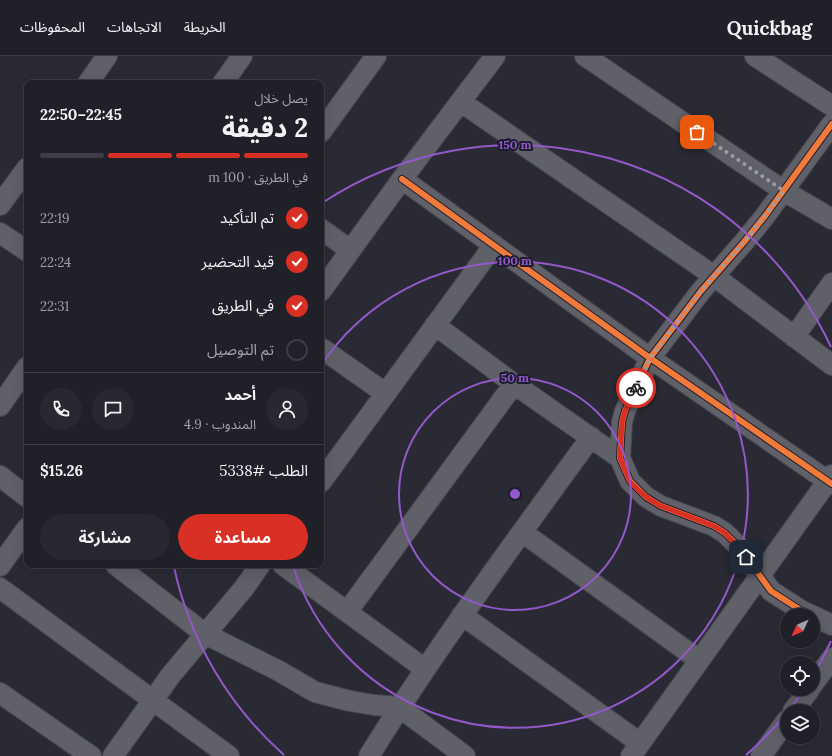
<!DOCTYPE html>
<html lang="ar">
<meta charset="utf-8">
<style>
body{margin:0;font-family:Lora,"Noto Sans Arabic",serif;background:#282830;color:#f1f3f6;direction:rtl;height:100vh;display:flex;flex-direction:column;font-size:15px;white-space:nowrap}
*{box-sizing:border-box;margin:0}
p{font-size:13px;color:#a2a3a8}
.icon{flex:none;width:22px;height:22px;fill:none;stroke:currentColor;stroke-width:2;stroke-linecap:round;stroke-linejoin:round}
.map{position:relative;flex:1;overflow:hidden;direction:ltr}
.panel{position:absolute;left:24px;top:24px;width:300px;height:488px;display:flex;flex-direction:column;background:#202028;border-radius:8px;box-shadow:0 4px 16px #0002,0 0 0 1px #3d3e45;direction:rtl}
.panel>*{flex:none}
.needle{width:26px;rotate:226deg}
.controls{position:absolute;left:780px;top:552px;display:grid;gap:8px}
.controls a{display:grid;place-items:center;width:40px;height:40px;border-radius:50%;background:#202028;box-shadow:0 4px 16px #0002,0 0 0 1px #3d3e45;font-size:20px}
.pin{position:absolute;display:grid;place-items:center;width:34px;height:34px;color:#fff;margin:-17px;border-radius:8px;box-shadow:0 2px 6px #0006}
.courier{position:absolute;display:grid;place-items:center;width:40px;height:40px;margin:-20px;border:3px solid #d93025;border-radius:50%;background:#fff;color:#222;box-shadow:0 1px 5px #0007}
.head em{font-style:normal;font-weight:700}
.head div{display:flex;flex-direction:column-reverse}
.head{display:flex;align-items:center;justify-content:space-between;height:68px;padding:0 16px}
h1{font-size:26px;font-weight:700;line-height:30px}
.bar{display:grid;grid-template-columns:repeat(4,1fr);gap:6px 4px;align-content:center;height:48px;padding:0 16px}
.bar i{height:5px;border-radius:3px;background:#3d3e45}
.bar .on{background:#d93025}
.bar p{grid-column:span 4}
.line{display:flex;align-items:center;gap:10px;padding:0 16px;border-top:1px solid #3d3e45}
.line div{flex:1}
.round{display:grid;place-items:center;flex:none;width:42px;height:42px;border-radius:21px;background:#282830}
ol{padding:0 16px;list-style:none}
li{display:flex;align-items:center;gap:12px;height:44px}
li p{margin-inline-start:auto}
li .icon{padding:4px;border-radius:50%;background:#d93025;color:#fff;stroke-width:4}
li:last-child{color:#a2a3a8}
li i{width:22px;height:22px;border:2px solid #3d3e45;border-radius:50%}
.primary-button{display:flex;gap:8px;margin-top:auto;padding:8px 16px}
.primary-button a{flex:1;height:46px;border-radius:24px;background:#d93025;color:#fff;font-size:16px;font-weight:700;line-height:46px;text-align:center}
.primary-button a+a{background:#282830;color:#f1f3f6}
header{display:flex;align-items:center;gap:24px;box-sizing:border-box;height:56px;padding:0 20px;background:#202028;border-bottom:1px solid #3d3e45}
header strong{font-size:19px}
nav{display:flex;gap:22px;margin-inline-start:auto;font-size:14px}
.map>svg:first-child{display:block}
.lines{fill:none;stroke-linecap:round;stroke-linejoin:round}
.minor-casing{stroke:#474851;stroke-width:22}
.minor{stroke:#5f6068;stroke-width:20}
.cycleway-casing{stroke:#1d1c2f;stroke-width:8}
.cycleway{stroke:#f17a3a;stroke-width:6}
.done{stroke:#9c9da9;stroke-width:4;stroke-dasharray:0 7.2}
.route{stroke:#d93025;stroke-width:5}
.ring{fill:none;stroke:#9358c9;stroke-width:2}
.centre{fill:#9358c9;stroke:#1d1c2f;stroke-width:2}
.ring-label{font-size:12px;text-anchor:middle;font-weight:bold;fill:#9358c9;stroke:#1d1c2f;stroke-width:4;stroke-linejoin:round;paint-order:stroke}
</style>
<header>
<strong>Quickbag</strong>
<nav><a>الخريطة</a><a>الاتجاهات</a><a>المحفوظات</a></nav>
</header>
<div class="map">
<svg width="832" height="700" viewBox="0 0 832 700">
<rect width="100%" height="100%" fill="#2a2a35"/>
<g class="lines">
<!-- minor casing -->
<g class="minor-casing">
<path id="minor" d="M 585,0 L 784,135 L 832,163
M 755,0 L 832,50
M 88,27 L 107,0
M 223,27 L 242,0
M 461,46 L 714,220 L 832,309
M 321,76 L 376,0
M 402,123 L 650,302 L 832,428
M 0,149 L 27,112
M 321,173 L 350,194
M 0,177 L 27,195
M 321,235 L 402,123 L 495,0
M 435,269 L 514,328 L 620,402
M 794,281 L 832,227
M 321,292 L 385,337
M 0,350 L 27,311
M 0,420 L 27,441
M 321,426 L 494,189
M 522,476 L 699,604
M 116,509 L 205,578 L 279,615 L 315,636 L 350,645 L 374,649 L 399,651 L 465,700
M 283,509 L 425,613
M 0,510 L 27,472
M 0,532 L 229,700
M 347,556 L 514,328
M 462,559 L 640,687
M 811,559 L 802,555 L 771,535 L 739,491 L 725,477 L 714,470 L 661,450 L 646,441 L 630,425 L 620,402 L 622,366 L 625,355 L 650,302 L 701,235 L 744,186 L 765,160 L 832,68
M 813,560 L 832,569
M 813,628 L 832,602
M 0,637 L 91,700
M 793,655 L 810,633
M 113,700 L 171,619 L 244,532 L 260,509
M 369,700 C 437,590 515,486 591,381
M 631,700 L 832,419
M 761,700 L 787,664"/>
</g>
<!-- minor -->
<use href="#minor" class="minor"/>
<!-- cycleway casing -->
<g class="cycleway-casing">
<path id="cycleway" d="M 402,123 L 650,302 L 832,428
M 811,559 L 802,555 L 771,535 L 739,491 L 725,477 L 714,470 L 661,450 L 646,441 L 630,425 L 620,402 L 622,366 L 625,355 L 650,302 L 701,235 L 744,186 L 765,160 L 832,68"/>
</g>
<!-- cycleway -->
<use href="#cycleway" class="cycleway"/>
</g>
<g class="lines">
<!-- done -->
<path class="done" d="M 636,332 L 650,302 L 701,235 L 744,186 L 784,135 L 697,76"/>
<!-- route -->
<path class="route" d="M 636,332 L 625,355 L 622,366 L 620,402 L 630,426 L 646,441 L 661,450 L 714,470 L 725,477 L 746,501"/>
</g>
<!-- distance rings -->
<g class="ring">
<circle cx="515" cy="438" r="116"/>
<path d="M322 308A233 233 0 1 1 293 510"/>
<path d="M831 585A349 349 0 0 1 814 618M804 633A349 349 0 0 1 790 653M786 658A349 349 0 0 1 746 699M284 699A349 349 0 0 1 174 511M322 147A349 349 0 0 1 831 291"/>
</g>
<circle cx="515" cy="438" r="6" class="centre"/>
<g class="ring-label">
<text x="515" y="93">150 m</text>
<text x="515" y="209">100 m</text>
<text x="515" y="326">50 m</text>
</g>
</svg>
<div class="controls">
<a><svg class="needle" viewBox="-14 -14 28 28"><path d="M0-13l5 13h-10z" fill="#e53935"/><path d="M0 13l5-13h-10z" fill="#a2a3a8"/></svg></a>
<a><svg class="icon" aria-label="locate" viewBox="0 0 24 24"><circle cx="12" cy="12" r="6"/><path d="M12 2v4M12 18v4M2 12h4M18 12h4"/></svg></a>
<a><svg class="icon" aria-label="layers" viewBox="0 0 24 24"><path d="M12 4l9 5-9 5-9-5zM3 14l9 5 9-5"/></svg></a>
</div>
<div class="pin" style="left:697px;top:76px;background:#ea580c"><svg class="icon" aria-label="bag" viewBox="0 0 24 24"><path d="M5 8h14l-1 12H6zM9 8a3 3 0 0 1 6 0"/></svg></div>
<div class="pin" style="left:746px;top:501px;background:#1f2937"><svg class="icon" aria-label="home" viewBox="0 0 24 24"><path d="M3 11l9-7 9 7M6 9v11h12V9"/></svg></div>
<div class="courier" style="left:636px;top:332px"><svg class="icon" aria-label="bike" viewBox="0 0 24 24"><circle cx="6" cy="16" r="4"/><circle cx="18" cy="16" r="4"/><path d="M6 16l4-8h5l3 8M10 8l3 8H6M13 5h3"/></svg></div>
<section class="panel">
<div class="head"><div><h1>2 دقيقة</h1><p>يصل خلال</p></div><em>22:45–22:50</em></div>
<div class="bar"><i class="on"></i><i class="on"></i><i class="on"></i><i></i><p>في الطريق · 100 m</p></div>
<ol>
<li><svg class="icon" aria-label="check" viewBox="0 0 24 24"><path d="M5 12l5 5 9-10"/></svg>تم التأكيد<p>22:19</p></li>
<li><svg class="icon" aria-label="check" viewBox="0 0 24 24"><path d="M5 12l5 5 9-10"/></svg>قيد التحضير<p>22:24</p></li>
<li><svg class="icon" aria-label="check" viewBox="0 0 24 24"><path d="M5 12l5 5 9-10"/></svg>في الطريق<p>22:31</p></li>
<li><i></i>تم التوصيل</li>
</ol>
<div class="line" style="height:72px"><a class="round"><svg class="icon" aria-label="person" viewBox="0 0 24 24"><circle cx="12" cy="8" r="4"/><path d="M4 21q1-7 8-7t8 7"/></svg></a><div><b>أحمد</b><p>المندوب · 4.9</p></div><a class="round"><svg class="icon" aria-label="chat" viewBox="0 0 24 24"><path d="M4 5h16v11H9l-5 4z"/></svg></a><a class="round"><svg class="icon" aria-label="phone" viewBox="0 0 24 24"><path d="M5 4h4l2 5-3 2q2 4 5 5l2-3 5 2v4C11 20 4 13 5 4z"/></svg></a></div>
<div class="line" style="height:52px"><div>الطلب #5338</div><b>$15.26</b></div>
<div class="primary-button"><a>مساعدة</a><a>مشاركة</a></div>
</section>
</div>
